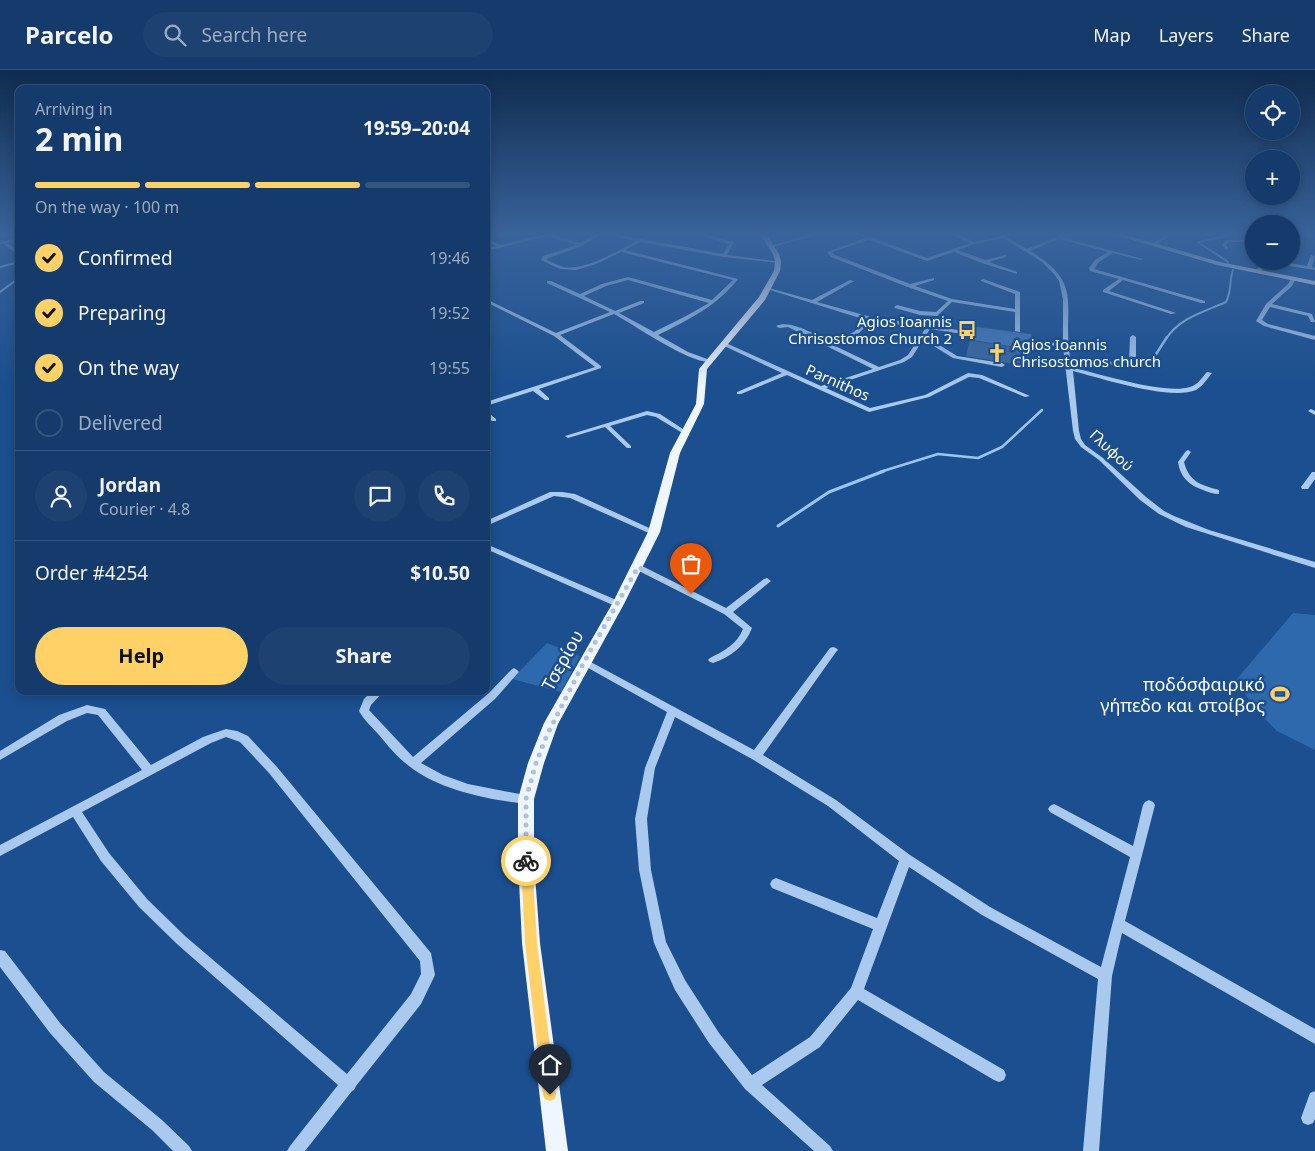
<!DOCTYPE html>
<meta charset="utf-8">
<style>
body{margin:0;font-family:"Noto Sans",sans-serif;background:#1d4271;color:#f1f3f6;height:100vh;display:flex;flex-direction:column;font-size:19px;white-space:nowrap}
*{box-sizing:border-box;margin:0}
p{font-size:16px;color:#9dadc1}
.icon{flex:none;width:28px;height:28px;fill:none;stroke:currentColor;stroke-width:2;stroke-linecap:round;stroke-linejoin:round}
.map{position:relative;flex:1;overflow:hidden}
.panel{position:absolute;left:15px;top:15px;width:475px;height:610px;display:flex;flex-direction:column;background:#143b6b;border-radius:10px;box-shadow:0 2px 12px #0003,0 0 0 1px #33557e}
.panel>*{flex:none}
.buttons{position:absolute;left:1245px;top:15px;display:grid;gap:10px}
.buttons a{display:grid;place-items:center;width:55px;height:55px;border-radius:50%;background:#143b6b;box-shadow:0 2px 12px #0003,0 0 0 1px #33557e;font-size:25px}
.pin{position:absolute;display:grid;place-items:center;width:42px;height:42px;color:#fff;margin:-51px -21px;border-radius:50% 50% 50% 0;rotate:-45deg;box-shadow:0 0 5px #0007}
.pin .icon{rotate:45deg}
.courier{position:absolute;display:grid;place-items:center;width:50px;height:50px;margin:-25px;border:4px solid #ffd166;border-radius:50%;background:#fff;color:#222;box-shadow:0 1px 6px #0007}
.head em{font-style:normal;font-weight:700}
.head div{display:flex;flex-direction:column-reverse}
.head{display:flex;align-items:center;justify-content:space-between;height:85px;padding:0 20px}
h1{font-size:32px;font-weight:700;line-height:38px}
.bar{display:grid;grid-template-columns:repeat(4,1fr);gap:8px 5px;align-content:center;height:60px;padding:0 20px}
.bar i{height:6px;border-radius:4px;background:#33557e}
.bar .active{background:#ffd166}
.bar p{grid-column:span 4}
.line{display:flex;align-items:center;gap:12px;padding:0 20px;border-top:1px solid #33557e}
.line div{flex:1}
.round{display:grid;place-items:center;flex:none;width:52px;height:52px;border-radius:26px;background:#1d4271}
ol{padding:0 20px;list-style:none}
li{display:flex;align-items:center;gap:15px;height:55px}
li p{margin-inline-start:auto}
li .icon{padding:5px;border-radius:50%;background:#ffd166;color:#111;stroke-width:4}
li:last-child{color:#9dadc1}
li i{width:28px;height:28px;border:2px solid #33557e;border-radius:50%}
.primary-button{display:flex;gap:10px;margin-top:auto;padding:10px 20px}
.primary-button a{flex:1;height:58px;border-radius:30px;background:#ffd166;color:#111;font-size:20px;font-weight:700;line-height:58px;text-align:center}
.primary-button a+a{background:#1d4271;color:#f1f3f6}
header{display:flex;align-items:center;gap:30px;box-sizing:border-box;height:70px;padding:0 25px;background:#143b6b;border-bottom:1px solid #33557e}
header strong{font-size:24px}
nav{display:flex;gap:28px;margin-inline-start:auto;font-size:18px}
.search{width:350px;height:45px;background:#1d4271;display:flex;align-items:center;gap:12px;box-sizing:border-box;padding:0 18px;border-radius:28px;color:#9dadc1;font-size:19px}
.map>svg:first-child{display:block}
.green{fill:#2e69ad}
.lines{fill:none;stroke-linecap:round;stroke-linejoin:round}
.stream-far2{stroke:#9cc4f0;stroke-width:2}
.stream-far1{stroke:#9cc4f0;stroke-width:2.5}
.stream{stroke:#9cc4f0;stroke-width:3}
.minor{fill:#a9c9ee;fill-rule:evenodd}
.major{fill:#f0f6ff;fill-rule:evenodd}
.wall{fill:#3a679d}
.building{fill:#4478b7;stroke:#305480}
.route{fill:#ffd166}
.done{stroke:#afc1d8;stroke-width:5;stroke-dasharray:0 9}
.labels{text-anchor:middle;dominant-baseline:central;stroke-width:5;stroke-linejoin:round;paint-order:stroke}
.far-poi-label{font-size:15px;fill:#fff;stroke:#1b4f8f;text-anchor:end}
.far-street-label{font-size:15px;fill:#fff;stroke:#1b4f8f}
.street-label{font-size:18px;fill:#fff;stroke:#1b4f8f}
.poi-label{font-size:18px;fill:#fff;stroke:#1b4f8f;text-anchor:end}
</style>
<header>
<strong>Parcelo</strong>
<div class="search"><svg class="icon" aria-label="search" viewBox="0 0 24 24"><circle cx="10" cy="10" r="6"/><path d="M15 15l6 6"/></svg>Search here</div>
<nav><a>Map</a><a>Layers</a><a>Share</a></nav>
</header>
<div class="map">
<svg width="1315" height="1081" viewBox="0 0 1315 1081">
<rect width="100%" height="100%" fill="#1b4f8f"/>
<!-- green -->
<path class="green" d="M 1293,543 L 1315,545 L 1315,680 L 1277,661 L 1255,639 L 1236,610 Z
M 547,573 L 580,586 L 561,622 L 512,609 Z"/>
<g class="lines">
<!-- stream-far2 -->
<path class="stream-far2" d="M 1228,192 L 1198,172 L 1235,164
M 0,222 L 19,208
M 1166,269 C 1179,248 1204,242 1226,232 C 1232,221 1229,211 1233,200"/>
<!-- stream-far1 -->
<path class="stream-far1" d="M 1153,289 L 1167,267
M 880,402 L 938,384 L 978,388 L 1002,377 L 1042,340"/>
<!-- stream -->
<path class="stream" d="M 778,456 L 829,422 L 884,401"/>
<!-- minor -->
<path class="minor" d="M 544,164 L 551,164 L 580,173 L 595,164 L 601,164 L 582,176 L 546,189 C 552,192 558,196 564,197 C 585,201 618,181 636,171 L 605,164 L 616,164 L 723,184 L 729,174 L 696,164 L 704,164 L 734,172 L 727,185 L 781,192 L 779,193 L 724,187 L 640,172 L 625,180 L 738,209 C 717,236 688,250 658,265 L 688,282 L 710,290 L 710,292 C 689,293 636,256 614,244 L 560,265 L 601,296 L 601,298 L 539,319 L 549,328 L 549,330 L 545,330 L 533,321 L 486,336 L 486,332 L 595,297 L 554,266 L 486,232 L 486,229 L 556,263 L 610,242 L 547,213 L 547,211 L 551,211 L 580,224 L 602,214 L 628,207 L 712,230 L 733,210 L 621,182 L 596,194 L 576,200 L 560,199 L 541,190 L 543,186 L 576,175 L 548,166 L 486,181 L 486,179 L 496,176 L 486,171 L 486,168 L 501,175 ZM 628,210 L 709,233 L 686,246 L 654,262 L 619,243 L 644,233 L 644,231 L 640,231 L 615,241 L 584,226 L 606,216 Z
M 813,164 L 821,164 L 772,177 L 770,176 Z
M 856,164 L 863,164 L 927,188 L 970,173 L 951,164 L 957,164 L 974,172 L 1000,167 L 997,164 L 1002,164 L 1027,179 L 1064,164 L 1071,164 L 1064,168 L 1143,189 L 1141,190 L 1113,183 L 1099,192 L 1094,199 L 1205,231 L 1205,233 L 1201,233 L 1123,210 L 1109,221 L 1176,243 L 1171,244 L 1103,222 L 1103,220 L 1119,209 L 1090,201 L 1089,198 L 1095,190 L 1108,182 L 1059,169 L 1030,181 C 1085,214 1062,235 1070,287 L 1129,294 L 1130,267 L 1133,265 L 1136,267 L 1136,293 L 1133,297 L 1071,290 L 1072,297 C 1099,304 1166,325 1190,317 C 1198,315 1202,307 1207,302 L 1212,303 C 1207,309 1203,316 1196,320 C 1170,331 1100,308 1073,301 L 1079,361 L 1081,369 L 1085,375 L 1103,388 L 1146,427 L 1164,441 L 1174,446 L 1209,460 L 1315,492 L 1315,498 L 1186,457 L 1159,444 L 1140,430 L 1099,390 L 1081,377 L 1075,369 L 1073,361 L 1063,277 L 1020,270 L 1015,271 L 1015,242 L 952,232 L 937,246 L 920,245 L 895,238 L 894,237 L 897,235 L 920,241 L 936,242 L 948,231 L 905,216 L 831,187 L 827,182 L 865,168 ZM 1003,168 L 1042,192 L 1054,204 L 1059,211 L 1063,229 L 1063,274 L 1022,268 L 1020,269 L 1020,222 L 983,209 L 981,210 L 981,211 L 1015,224 L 1015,239 L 952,229 L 915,216 L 934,210 L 934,208 L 910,214 L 835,185 L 832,182 L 869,170 L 927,191 L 954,182 L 982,193 L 1017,204 L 1017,202 L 989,192 L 1006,187 L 1006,185 L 985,190 L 958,180 L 975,174 Z
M 1167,164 L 1173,164 L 1154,176 L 1150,175 Z
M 19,168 L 19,170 L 8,173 L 19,182 L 19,185 L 3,174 L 0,174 L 0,172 Z
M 1226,170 L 1254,170 L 1254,172 L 1229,172 L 1226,175 L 1228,178 L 1226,179 L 1222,175 Z
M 1311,185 L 1315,186 L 1312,197 L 1315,198 L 1315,200 L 1270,193 L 1258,203 L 1254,202 L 1266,191 L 1278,191 L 1307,196 Z
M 19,191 L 19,193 L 0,198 L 0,196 Z
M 1291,209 L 1295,210 L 1292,216 L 1272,234 L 1312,244 L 1315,252 L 1311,252 L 1308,246 L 1270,237 L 1262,250 L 1268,254 L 1315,266 L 1315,270 L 1264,256 L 1256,251 L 1266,234 L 1288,214 Z
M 850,210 L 854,211 L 817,232 L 871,247 L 984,264 L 984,266 L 982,267 L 930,259 L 923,270 L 936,273 L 957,286 L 1002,293 L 1005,295 L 1002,297 L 953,288 L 932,275 L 921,273 L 912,287 L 904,292 L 826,318 L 870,338 L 925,325 L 968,303 L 982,305 L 1030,326 L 1025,327 L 979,308 L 969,307 L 929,327 L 869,342 L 787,305 L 741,324 L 737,324 L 737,322 L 782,303 L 722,275 L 722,273 L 726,273 L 821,316 L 873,299 L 788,257 L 779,258 L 776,256 C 791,249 815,265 829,272 L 854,262 L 866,250 L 767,219 L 769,218 L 812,230 ZM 871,251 L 925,259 L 908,285 L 900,290 L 879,297 L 833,275 L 858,264 Z
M 1311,339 L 1315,341 L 1315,345 L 1308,341 Z
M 486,341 L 496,349 L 496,351 L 492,351 L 486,347 Z
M 647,341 L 660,344 L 689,363 L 686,365 L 684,364 L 656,347 L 647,345 L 610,356 L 631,376 L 631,378 L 627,378 L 605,357 L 568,368 L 565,366 Z
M 1188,380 L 1191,382 L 1184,392 C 1189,412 1201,415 1219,420 L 1219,424 C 1213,424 1208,422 1203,420 C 1189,415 1180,407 1178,392 L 1186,381 Z
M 1312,402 L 1315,402 L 1315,409 L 1308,419 L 1302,419 L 1301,417 Z
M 550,422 L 562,422 L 575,424 L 658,462 L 657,464 L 651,464 L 570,428 L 554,426 L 486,456 L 486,451 Z
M 486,474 L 621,532 L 622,534 L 621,536 L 615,536 L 486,479 Z
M 638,494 L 726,538 L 764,509 L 767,508 L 771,511 L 733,542 L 752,558 C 745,576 731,587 713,593 L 710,592 L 708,590 L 710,588 C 724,581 737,574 743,559 L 724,544 L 635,499 L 634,497 L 635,495 Z
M 833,577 L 836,578 L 838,580 L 836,582 L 763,685 L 836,730 L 910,785 L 990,837 L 1101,897 L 1130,787 L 1050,742 L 1048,739 L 1050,736 L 1054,734 L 1058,736 L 1133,776 L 1143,735 L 1145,732 L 1149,730 L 1153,732 L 1155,735 L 1125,851 L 1315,959 L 1315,974 L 1122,863 L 1112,906 L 1099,1081 L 1083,1081 L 1098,909 L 982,845 L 909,797 L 864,919 L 1004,1000 L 1006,1005 L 1004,1010 L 999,1012 L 994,1010 L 858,930 L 820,977 L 762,1015 L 830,1076 L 833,1081 L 814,1081 L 745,1019 L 709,973 L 675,920 L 654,873 L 639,800 L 635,749 L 645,698 L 667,642 L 581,594 L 579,592 L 581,590 L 587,590 L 754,680 L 830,578 ZM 675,647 L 752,689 L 828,736 L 899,791 L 877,848 L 776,808 L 772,810 L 770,814 L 772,818 L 873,859 L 851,918 L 810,967 L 752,1005 L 719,963 L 685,910 L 666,872 L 651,800 L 647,749 L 655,698 Z
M 514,598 L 517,600 L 519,602 L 517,604 L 495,629 L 421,693 L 443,705 L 468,714 L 530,726 L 531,729 L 530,732 L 526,734 C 487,729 441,721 409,696 C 397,687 388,676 379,665 C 372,657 364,650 359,641 L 364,629 L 372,621 L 384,621 L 371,635 L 369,640 L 413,687 L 489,623 L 511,600 Z
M 87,635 L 105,639 L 151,695 L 203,667 L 226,659 L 237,661 L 248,666 L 277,697 L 431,883 L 435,905 L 421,934 L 356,1016 L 354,1020 L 352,1021 L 305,1081 L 287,1081 L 290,1076 L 338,1015 L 177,874 L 139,837 L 101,791 L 73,747 L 0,786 L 0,775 L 142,700 L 98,645 L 87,643 L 67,651 L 0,690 L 0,681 L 59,645 ZM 226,667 L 240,672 L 269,703 L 420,891 L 421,904 L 411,924 L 347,1004 L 185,866 L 147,829 L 109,783 L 82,742 L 211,673 Z
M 0,880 L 5,881 L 60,953 L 104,1002 L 162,1050 L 189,1076 L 192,1081 L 173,1081 L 152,1060 L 94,1012 L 50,963 L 0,897 Z
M 1315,1021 L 1315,1049 L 1313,1053 L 1308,1055 L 1303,1053 L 1301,1048 L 1310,1023 Z"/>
<!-- major -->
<path class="major" d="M 760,164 L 767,164 L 779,184 L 781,191 L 780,201 L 765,230 L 707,299 L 704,334 L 680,383 L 660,462 L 624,534 L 558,654 L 544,693 L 534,729 L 534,791 L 540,873 L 568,1081 L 546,1081 L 522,873 L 518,791 L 518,729 L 528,693 L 544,653 L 612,534 L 648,462 L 670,383 L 696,334 L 699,299 L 759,227 L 774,201 L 775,191 L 773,184 Z
M 1112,164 L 1123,164 L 1220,192 L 1315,211 L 1315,215 L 1217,195 Z"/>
</g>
<!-- wall -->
<path class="wall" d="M 973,256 L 1031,280 L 1026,296 L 966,286 Z"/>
<!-- building -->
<path class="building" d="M 973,256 L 1032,264 L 1031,280 L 970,270 Z"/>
<!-- sky -->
<linearGradient id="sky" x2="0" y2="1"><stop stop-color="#0f2b4f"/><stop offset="0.52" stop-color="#39639b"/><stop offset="1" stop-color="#39639b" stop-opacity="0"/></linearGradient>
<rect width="1315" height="316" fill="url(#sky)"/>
<!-- route -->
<path class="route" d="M 526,786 L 530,787 L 532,791 L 537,873 L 556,1025 L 555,1029 L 550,1031 L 545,1029 L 543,1025 L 525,873 L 521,791 L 522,787 Z"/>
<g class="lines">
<!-- done -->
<path class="done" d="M 526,791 L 526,729 L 536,693 L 547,665 L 584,592 L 638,497 L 691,524"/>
</g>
<!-- icons -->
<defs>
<g id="bus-bare" transform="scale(1.5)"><path d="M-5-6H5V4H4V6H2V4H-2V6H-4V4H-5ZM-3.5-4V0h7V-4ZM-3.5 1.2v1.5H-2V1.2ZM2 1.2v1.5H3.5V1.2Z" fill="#ffd166" stroke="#1b4f8f" stroke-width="2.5" paint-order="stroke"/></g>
<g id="church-bare" transform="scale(1.5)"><path d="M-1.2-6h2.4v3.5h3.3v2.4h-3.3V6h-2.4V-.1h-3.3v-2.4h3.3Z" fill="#ffd166" stroke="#1b4f8f" stroke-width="2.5" paint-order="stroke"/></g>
<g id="stadium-bare" transform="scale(1.5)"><path d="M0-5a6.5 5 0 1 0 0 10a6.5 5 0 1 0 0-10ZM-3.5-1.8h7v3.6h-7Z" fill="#ffd166" stroke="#1b4f8f" stroke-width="2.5" paint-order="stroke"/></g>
</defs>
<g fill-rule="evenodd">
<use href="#bus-bare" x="967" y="260"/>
<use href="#church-bare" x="997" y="283"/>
<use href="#stadium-bare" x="1280" y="624"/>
</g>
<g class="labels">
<!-- far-poi labels -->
<g class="far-poi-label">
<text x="952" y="251">Agios Ioannis<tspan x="952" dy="17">Chrisostomos Church 2</tspan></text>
<text x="1012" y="274" text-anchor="start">Agios Ioannis<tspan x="1012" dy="17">Chrisostomos church</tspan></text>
</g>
<!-- far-street labels -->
<g class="far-street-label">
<text transform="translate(838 312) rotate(24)">Parnithos</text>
<text transform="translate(1112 380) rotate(43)">Γλυφού</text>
</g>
<!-- street labels -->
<g class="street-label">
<text transform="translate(562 590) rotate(-61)">Τσερίου</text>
</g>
<!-- poi labels -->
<g class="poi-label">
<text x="1265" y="614">ποδόσφαιρικό<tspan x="1265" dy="21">γήπεδο και στοίβος</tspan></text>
</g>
</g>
</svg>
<div class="buttons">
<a><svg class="icon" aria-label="locate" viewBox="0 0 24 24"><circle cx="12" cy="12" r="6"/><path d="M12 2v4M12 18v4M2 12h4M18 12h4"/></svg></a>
<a>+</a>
<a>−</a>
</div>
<div class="pin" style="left:691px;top:524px;background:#ea580c"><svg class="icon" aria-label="bag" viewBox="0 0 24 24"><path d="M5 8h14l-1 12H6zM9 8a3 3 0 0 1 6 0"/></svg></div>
<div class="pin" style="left:550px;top:1025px;background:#1f2937"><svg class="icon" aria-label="home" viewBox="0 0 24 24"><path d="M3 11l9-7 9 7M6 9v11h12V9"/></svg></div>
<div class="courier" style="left:526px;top:791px"><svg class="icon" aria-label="bike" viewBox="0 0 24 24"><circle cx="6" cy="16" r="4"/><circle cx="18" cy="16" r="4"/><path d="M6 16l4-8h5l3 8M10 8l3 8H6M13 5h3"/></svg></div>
<section class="panel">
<div class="head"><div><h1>2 min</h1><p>Arriving in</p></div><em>19:59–20:04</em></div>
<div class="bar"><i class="active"></i><i class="active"></i><i class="active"></i><i></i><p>On the way · 100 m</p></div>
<ol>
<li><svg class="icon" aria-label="check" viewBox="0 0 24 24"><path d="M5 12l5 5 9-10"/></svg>Confirmed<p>19:46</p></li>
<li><svg class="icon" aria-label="check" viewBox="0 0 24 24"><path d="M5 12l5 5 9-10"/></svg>Preparing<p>19:52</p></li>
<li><svg class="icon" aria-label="check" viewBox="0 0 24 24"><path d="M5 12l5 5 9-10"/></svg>On the way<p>19:55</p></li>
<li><i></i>Delivered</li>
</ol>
<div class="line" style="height:90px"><a class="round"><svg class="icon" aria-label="person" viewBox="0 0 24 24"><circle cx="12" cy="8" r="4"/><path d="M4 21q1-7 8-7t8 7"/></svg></a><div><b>Jordan</b><p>Courier · 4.8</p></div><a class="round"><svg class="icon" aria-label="chat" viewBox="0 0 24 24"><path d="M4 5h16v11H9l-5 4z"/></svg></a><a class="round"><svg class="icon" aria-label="phone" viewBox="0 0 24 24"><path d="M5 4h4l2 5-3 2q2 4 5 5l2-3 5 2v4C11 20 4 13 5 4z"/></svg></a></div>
<div class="line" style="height:65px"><div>Order #4254</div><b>$10.50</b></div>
<div class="primary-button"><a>Help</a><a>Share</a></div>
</section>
</div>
